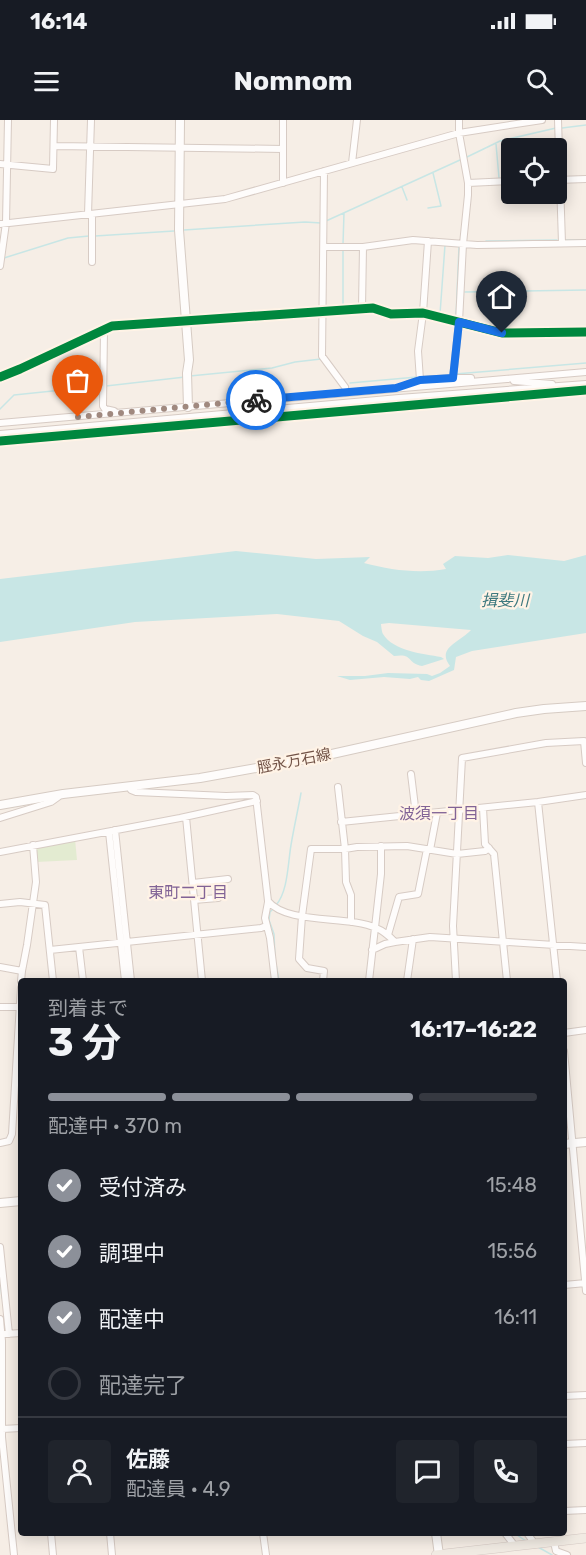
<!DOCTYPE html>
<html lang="ja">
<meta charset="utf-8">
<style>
body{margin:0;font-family:Rubik,"Noto Sans JP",sans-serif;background:#20242c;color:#f1f3f6;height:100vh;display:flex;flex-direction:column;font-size:22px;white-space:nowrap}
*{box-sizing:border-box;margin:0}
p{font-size:20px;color:#9ea1a6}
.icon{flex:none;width:33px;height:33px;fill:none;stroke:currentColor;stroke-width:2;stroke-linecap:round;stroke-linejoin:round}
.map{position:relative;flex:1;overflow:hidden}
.side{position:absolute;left:18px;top:858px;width:549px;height:558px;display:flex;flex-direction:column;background:#171b24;border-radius:6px;box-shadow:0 3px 15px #0003}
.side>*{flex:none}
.buttons{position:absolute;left:501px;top:18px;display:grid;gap:12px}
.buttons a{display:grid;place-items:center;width:66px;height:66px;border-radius:6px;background:#171b24;box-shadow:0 3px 15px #0003;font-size:30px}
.pin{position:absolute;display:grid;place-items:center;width:51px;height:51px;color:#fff;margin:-62px -26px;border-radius:50% 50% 50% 0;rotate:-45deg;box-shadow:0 0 6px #0007}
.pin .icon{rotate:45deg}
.courier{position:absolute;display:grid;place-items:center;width:60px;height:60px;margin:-30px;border:4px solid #1a73e8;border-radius:50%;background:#fff;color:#222;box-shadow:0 2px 8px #0007}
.head em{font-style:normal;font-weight:700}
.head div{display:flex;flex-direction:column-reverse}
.head{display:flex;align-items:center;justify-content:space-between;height:102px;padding:0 30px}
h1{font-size:39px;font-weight:700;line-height:45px}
.bar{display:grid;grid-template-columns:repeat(4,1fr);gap:9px 6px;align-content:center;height:72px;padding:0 30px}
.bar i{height:8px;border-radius:4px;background:#363941}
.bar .active{background:#8c9099}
.bar p{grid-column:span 4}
.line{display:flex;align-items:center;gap:15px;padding:0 30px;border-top:2px solid #363941}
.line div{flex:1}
.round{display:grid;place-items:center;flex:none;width:63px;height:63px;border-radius:6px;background:#20242c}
ol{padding:0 30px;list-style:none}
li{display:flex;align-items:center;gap:18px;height:66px}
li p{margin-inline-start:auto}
li .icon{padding:6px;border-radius:50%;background:#8c9099;color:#fff;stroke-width:4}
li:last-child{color:#9ea1a6}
li i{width:33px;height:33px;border:3px solid #363941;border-radius:50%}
.status{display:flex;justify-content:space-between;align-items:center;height:42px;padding:0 30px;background:#171b24;direction:ltr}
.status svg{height:16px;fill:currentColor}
header{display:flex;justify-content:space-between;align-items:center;height:78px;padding:0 30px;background:#171b24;font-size:27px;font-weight:700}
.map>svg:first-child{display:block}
.green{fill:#e3ebd1}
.water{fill:#c8e6e5}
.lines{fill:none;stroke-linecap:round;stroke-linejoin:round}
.stream{stroke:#c8e6e5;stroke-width:1.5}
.street-casing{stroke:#d7cbc4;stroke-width:8}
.secondary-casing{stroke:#d6cbc3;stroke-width:10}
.primary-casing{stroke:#d5c9c4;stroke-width:10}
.street{stroke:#fefcfb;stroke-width:6}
.secondary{stroke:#fefcfb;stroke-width:8}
.primary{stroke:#f1ebe3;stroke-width:9}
.cycleway-casing{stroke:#fff3e6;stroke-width:13}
.cycleway{stroke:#00873e;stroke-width:9}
.done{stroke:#a0897f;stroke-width:6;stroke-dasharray:0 10.8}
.route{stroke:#1a73e8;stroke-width:8}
.labels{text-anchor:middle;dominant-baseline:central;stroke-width:4.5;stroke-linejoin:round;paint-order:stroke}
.street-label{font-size:15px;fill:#725347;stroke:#fff3e6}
.water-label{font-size:16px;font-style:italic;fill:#3f797f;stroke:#fff3e6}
.neighbourhood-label{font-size:16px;fill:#816396;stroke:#fff3e6}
</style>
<div class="status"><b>16:14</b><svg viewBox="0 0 49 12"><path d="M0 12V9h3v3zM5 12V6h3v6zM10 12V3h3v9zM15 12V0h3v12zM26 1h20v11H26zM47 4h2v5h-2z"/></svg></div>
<header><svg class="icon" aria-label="menu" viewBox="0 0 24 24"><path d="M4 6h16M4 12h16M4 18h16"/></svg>Nomnom<svg class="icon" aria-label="search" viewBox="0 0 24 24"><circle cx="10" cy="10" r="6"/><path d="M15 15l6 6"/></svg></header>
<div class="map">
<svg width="586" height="1435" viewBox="0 0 586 1435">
<rect width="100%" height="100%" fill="#f6eee6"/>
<!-- green -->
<path class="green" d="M 75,719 L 77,740 L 36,742 L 35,726 Z"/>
<!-- water -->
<path class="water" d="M 236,431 L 316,439 L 370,437 L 364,443 C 391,450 418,454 446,449 L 443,444 L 455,436 L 488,438 L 508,435 L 564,441 L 586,435 L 586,513 L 472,531 L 456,537 L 454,550 L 429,561 L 421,560 L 418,557 L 410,559 L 384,557 L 350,560 L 337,556 L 365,556 L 388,553 L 427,554 L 432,556 L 440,553 L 450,546 C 436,528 460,522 471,510 L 389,503 L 381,504 C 381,505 382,513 383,514 C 393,531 424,534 441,537 L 444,539 L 422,546 C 406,543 414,533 394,536 L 377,522 L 363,516 L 339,501 L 277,494 L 135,502 L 0,522 L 0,459 Z"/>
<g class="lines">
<!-- stream -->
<path class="stream" d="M 562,8 L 586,5
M 496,24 L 499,58
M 467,37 L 500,21 L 556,8
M 402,67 L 407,80
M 428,88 L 441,86 L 433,53
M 326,101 L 460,40
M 184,110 L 305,102 L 321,103
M 95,116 L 174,111
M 566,120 L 586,120
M 486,121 L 557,120
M 343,124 L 344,93
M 339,130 L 343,130 L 343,187
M 4,138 L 68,118 L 89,116
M 465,172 L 586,170
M 440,194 L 445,125
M 456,197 L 459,127
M 455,254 L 586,243
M 190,256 L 272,248 L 295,242 L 321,239
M 422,257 L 450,255
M 350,263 L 417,257
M 106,266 L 185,257
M 0,289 L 14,275 L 101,266
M 276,785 C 288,772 288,742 291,725 C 294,707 298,690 301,673
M 273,789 L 270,792 L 269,800 L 274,814 L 275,839
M 276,844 L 279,861
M 0,1158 L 2,1178
M 514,1413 L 526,1421
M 538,1427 L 552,1435"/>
<!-- street casing -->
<g class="street-casing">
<path id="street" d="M 283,0 L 283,63
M 558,0 L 562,123
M 54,26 L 283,29
M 352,43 L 357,0
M 0,44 L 53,49 L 54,0
M 324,51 L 322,236 L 345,267
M 557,60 L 586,59
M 468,63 L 512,61
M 88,94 L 91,0
M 0,104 L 225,79 L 459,13 L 542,0
M 324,127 L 363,127 L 413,120 L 477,125 L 586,123
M 92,142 L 92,94
M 0,146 L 6,103 L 8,0
M 362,188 L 363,127
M 104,210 L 103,286 L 105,289 L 114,291
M 0,257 L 20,249 L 112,206 L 373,188 L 391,194 L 423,193 L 502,213 L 586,212
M 453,258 L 459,202 L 463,124 L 468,75 L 468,63 L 459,13 L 459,0
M 420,260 L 453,258 L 471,258
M 514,261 L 552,264
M 408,264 L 420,260 L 418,231 L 423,193 L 428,121
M 0,303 L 586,252
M 0,314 L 399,278 L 586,264
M 411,654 L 416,695
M 130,666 L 131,670 L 136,672 L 226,676 L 253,675 L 256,677 L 268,781 C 287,805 349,795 376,808 C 384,811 389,816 395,822 L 430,817 L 586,827
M 338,667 L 345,729 L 346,762 L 351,775 L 351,802
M 538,682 L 557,861
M 483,688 L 485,724 L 494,734 L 507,861
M 186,697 L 202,861
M 0,698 L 51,682 L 58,677
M 341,702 L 538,682 L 586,675
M 115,710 L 131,861
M 109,712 L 125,861
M 430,730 L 437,693
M 0,732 L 180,698 L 257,681
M 193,763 L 228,759
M 194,780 L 218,778
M 268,782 L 265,798 L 270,818 L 275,861
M 0,784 L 20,782 L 45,785 L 53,861
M 388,815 L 399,777 L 418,774 L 427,729
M 79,827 L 83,861
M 50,830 L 261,808 L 266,806
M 372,830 L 385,824 L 395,822
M 0,847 L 22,851 L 21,861
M 22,851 L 27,825 L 36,762 L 33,725
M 323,861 L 324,851 L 307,848 L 299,839 L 302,796 L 311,729 L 345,729 L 357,727 L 407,726 L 457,734 L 485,731 L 489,728
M 369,861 L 381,754 L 381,726
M 407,861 L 413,819
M 456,861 L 453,806 L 462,638 L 546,623 L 584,621 L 586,643
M 0,887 L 20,887
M 564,913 L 586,910
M 564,931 L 586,1171
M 0,1023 L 9,1021 L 12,1014 L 21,868
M 0,1127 L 9,1214
M 564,1165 L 586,1163
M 0,1199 L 2,1221 L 2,1317 L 14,1435
M 5,1214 L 21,1213
M 564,1276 L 586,1275
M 2,1309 L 21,1308
M 564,1324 L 586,1323
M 564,1391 L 586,1390
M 51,1413 L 53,1435
M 110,1413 L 112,1435
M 263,1413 L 266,1435
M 505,1413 L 515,1426
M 527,1413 L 535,1424
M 554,1422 L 556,1431 L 567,1435"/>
</g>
<!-- secondary casing -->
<g class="secondary-casing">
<path id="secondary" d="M 180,0 L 179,110 L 189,240 L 187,253 L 188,287
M 0,321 L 586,270
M 0,685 L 63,674 L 200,658 L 323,636 L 516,593 L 544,589 L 586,586
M 564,1024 L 586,1022
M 0,1083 L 21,1081
M 436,1413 L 439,1435"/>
</g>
<!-- primary casing -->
<g class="primary-casing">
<path id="primary" d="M 436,1435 L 586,1418"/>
</g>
<!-- street -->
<use href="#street" class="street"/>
<!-- secondary -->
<use href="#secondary" class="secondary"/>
<!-- primary -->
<use href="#primary" class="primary"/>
<!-- cycleway casing -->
<g class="cycleway-casing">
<path id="cycleway" d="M 0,257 L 20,249 L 112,206 L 373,188 L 391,194 L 423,193 L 502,213 L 586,212
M 0,321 L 586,270"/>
</g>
<!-- cycleway -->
<use href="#cycleway" class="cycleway"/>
</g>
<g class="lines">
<!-- done -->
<path class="done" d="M 78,297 L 256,280"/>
<!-- route -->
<path class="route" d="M 256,280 L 396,268 L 420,260 L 453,258 L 459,202 L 502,213"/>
</g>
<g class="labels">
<!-- street labels -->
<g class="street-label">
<text transform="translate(294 641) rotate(-11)">脛永万石線</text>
</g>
<!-- water labels -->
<g class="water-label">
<text x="505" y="480">揖斐川</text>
</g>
<!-- neighbourhood labels -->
<g class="neighbourhood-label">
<text x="439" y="693">波須一丁目</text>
<text x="188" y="772">東町二丁目</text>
</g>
</g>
</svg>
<div class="buttons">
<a><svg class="icon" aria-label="locate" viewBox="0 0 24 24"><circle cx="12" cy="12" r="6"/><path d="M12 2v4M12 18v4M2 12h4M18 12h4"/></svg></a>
</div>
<div class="pin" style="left:78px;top:297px;background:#ea580c"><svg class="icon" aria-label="bag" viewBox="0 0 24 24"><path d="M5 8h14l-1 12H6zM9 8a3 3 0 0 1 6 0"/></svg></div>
<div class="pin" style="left:502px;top:213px;background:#1f2937"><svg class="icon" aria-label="home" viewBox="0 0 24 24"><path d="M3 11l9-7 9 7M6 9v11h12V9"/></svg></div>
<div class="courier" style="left:256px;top:280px"><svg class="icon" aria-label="bike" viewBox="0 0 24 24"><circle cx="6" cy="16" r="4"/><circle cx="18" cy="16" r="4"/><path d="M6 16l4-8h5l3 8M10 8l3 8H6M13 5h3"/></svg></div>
<section class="side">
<div class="head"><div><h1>3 分</h1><p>到着まで</p></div><em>16:17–16:22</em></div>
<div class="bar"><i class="active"></i><i class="active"></i><i class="active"></i><i></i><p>配達中 · 370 m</p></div>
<ol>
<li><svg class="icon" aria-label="check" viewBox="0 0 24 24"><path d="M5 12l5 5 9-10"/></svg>受付済み<p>15:48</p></li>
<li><svg class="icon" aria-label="check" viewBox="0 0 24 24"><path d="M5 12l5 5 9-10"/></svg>調理中<p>15:56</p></li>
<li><svg class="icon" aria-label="check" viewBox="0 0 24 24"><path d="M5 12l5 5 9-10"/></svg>配達中<p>16:11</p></li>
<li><i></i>配達完了</li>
</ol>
<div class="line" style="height:108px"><a class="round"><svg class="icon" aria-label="person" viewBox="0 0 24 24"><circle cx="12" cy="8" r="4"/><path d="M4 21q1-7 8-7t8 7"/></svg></a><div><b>佐藤</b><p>配達員 · 4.9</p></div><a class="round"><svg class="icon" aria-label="chat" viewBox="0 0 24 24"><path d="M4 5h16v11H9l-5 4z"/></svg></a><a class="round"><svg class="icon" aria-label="phone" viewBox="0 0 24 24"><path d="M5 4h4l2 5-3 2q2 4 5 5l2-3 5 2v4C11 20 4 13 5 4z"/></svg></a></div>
</section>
</div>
